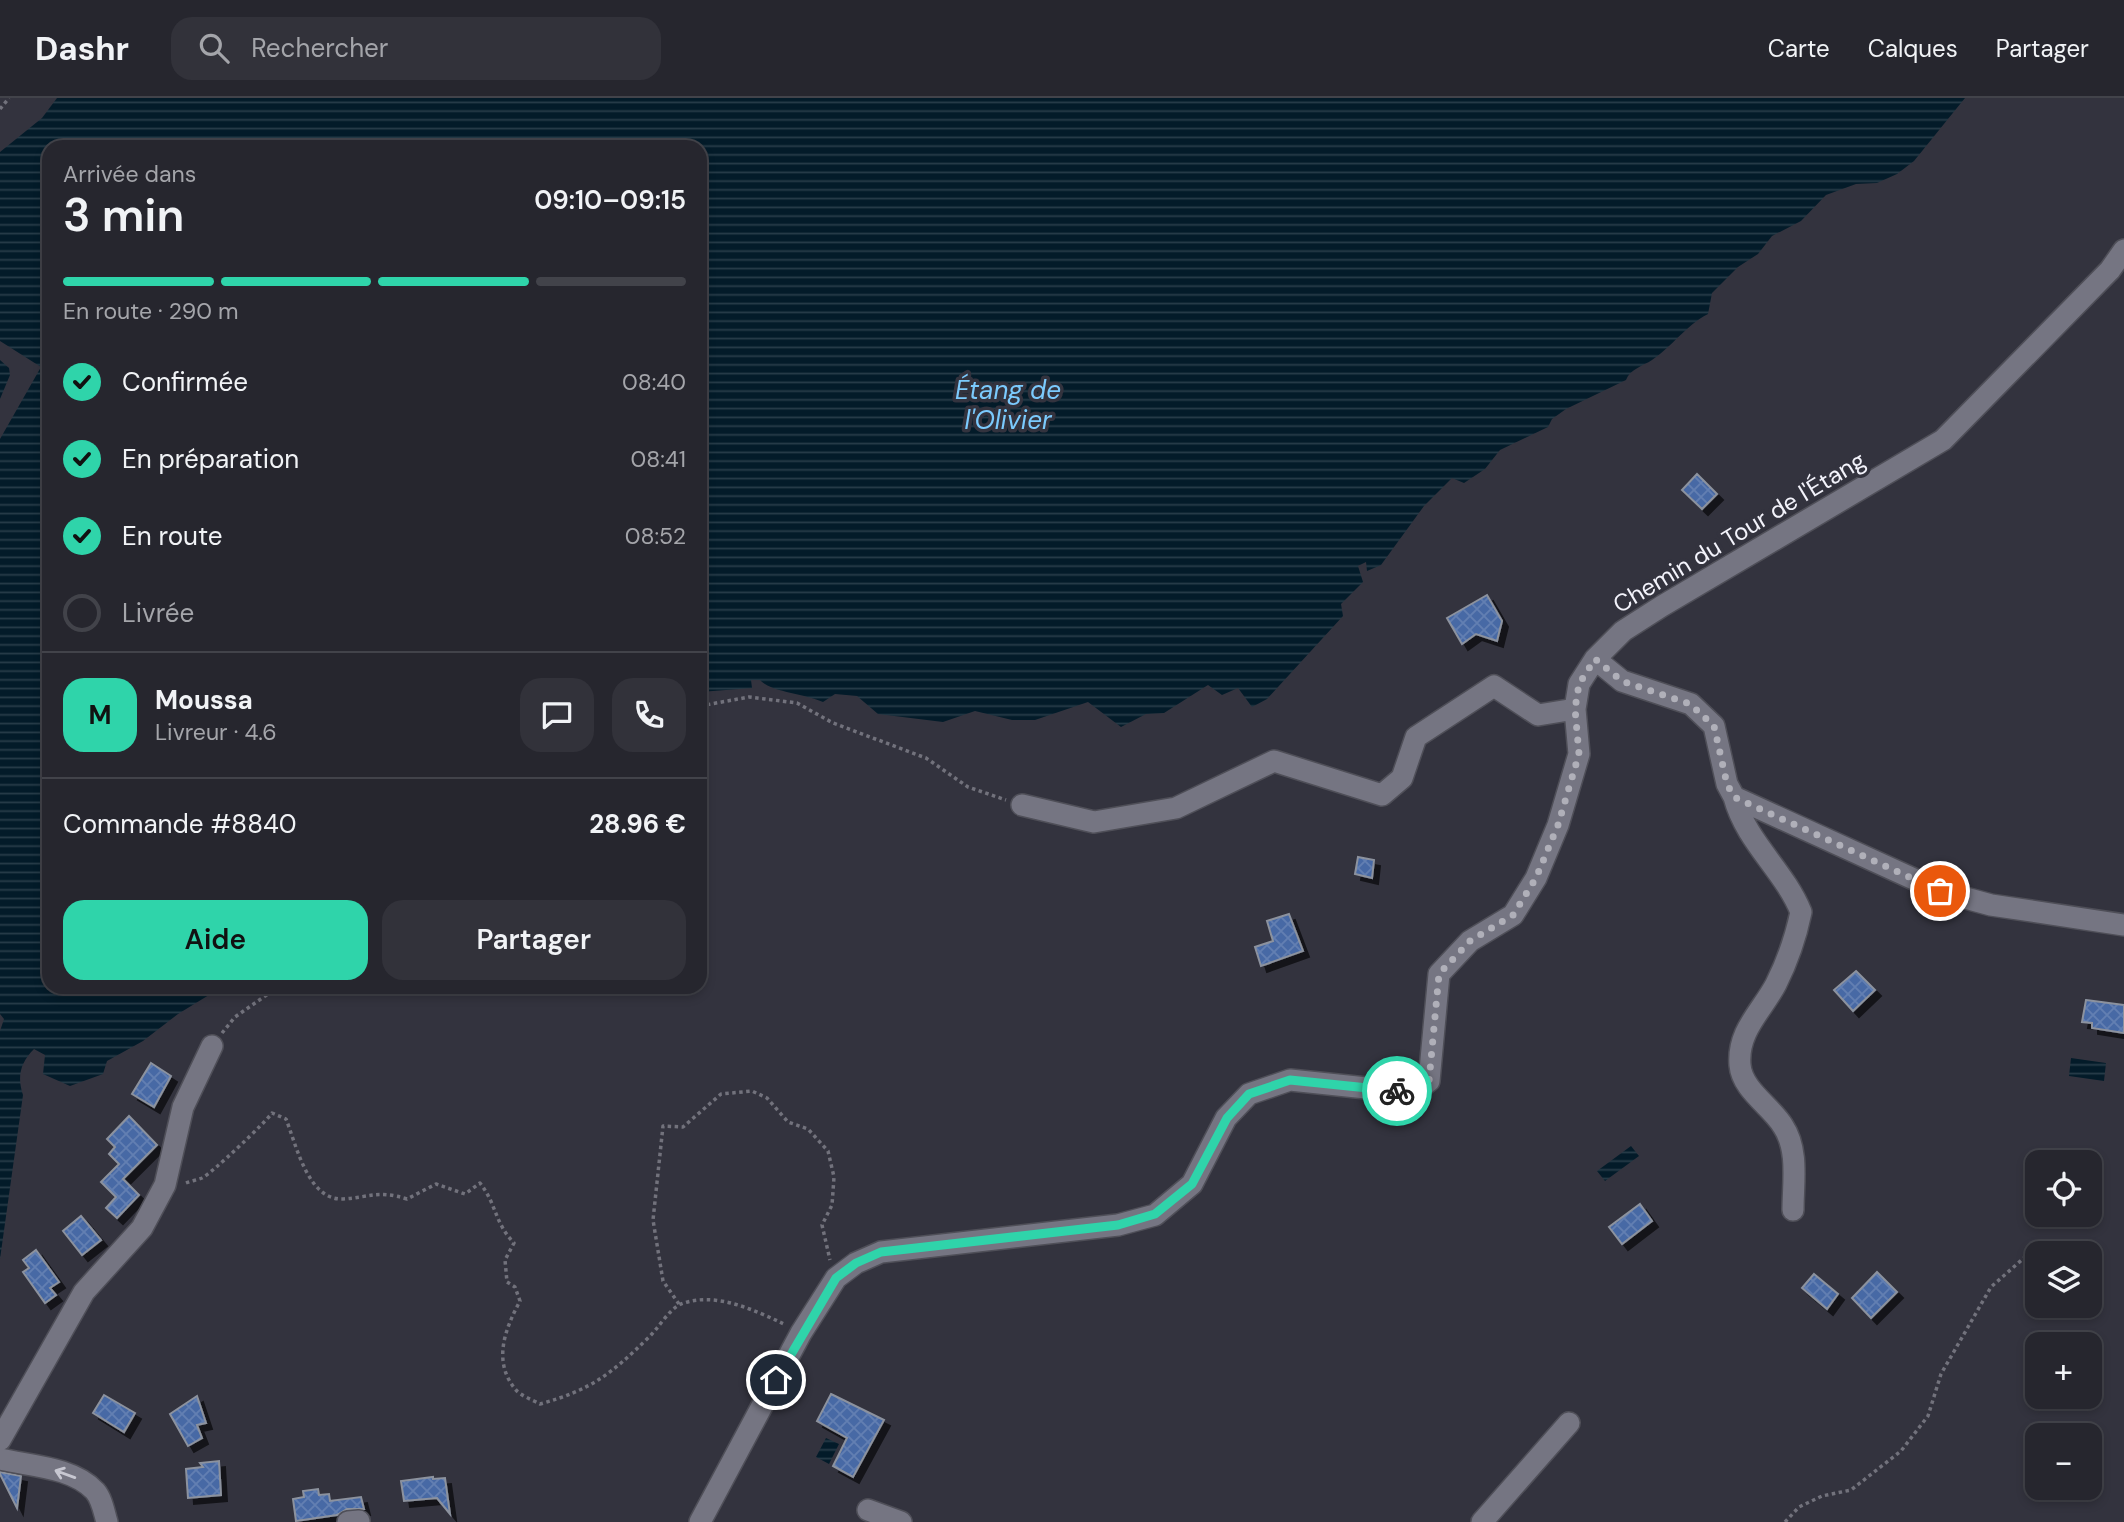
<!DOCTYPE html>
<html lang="fr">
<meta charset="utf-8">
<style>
body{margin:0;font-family:"DM Sans",sans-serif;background:#32323a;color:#f1f3f6;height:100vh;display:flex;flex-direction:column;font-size:26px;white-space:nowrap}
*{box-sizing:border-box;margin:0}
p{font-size:23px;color:#a4a5aa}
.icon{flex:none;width:38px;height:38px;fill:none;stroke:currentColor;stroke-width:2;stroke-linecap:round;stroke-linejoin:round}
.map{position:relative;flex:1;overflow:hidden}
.sheet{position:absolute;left:42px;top:42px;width:665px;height:854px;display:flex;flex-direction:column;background:#26262e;border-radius:21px;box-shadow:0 4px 10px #0003,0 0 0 2px #42434a}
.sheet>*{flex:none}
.tools{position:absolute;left:2025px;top:1052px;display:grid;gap:14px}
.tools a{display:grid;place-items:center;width:77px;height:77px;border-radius:14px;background:#26262e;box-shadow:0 4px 10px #0003,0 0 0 2px #42434a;font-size:35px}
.pin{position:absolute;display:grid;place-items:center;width:60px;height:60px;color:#fff;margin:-30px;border:4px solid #fff;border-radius:50%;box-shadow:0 2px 7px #0007}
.courier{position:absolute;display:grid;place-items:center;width:70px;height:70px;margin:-35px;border:5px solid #2fd4aa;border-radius:50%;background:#fff;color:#222;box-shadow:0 2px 9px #0007}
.headline em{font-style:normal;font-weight:600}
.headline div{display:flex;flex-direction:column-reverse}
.headline{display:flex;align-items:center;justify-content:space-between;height:119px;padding:0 21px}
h1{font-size:46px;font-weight:600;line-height:52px}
.bar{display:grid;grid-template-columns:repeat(4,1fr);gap:10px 7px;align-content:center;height:84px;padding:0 21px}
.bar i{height:9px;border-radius:5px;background:#42434a}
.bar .current{background:#2fd4aa}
.bar p{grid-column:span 4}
.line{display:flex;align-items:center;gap:18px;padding:0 21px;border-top:2px solid #42434a}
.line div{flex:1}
.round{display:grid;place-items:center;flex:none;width:74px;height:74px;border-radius:21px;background:#32323a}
ol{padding:0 21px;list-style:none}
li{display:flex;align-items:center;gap:21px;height:77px}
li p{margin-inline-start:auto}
li .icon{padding:7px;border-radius:50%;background:#2fd4aa;color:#111;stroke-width:4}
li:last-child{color:#a4a5aa}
li i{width:38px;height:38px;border:4px solid #42434a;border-radius:50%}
.action{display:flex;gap:14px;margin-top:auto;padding:14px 21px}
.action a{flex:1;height:80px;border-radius:21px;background:#2fd4aa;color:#111;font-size:28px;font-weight:600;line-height:80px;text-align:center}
.action a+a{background:#32323a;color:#f1f3f6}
header{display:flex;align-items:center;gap:42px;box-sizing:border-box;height:98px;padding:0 35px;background:#26262e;border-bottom:2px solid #42434a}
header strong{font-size:33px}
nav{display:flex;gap:38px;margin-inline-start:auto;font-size:24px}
.search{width:490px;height:63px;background:#32323a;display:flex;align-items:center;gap:18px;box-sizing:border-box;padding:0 24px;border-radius:21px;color:#a4a5aa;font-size:26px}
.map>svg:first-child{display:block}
.water{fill:url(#water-rules)}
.building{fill:url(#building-cross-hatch);stroke:#8c929e;stroke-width:2;filter:url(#shadow)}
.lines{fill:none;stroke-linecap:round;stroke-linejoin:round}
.minor-casing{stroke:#4f4f58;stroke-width:24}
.path{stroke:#72727c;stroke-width:3.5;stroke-dasharray:3.5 3.5;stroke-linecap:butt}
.minor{stroke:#757582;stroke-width:21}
.oneway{stroke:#c7c7d1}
.done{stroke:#b0b0b9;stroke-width:7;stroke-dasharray:0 12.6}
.route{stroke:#2fd4aa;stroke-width:9}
.labels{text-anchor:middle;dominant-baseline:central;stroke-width:7;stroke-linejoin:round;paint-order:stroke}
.street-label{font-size:24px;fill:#f3f3fb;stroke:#33333e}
.water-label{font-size:26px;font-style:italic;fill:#7bcafd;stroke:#33333e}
</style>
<header>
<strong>Dashr</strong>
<div class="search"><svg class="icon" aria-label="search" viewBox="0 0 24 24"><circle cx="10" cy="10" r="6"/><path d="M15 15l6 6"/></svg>Rechercher</div>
<nav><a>Carte</a><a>Calques</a><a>Partager</a></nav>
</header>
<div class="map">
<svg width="2124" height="1424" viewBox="0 0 2124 1424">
<defs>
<pattern id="water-rules" width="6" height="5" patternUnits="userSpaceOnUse" patternTransform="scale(1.75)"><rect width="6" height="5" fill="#031b29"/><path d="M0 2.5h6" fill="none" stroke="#283d49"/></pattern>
<pattern id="building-cross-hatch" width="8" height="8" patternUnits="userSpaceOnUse" patternTransform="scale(1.75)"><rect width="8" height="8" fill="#4769a5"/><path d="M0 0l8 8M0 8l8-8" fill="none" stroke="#627fb2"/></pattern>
<filter id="shadow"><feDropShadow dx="6" dy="6" stdDeviation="0" flood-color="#0009"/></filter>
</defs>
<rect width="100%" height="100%" fill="#33333e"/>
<!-- water -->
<path class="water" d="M 57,0 L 1965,0 L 1914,63 L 1897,76 L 1877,85 L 1856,86 L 1826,97 L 1801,123 L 1772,138 L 1758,156 L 1738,169 L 1712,195 L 1708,216 C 1685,228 1673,248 1652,262 C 1643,268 1630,271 1626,282 L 1566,311 L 1552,321 L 1548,329 L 1500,352 L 1485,371 L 1464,385 L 1452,380 L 1424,408 L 1381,467 L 1367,473 L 1366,464 L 1358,468 L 1363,484 L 1341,506 L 1343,518 L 1267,601 L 1252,609 L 1238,590 L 1222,597 L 1208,587 L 1164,615 L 1146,616 L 1121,629 L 1088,604 L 1035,622 L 1012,622 L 975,613 L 943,624 L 878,616 L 857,598 L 835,596 L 823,604 C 806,596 770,594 760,582 L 751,582 L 752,590 L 700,594 L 700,49 L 49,49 L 49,889 L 222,889 L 178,916 L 143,943 L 107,963 L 103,976 L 70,988 L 43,976 L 45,957 L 34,951 C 20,965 17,979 23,997 L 0,1161 L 0,933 L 4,921 L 0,916 L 0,341 L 41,269 L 0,243 L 0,54 L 42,20 Z
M 0,262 L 9,270 L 10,277 L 0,301 Z
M 2071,960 L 2106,965 L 2104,983 L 2069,978 Z
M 1631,1048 L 1639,1058 L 1605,1083 L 1597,1073 Z
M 826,1340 L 839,1346 L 829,1366 L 816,1359 Z"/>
<!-- building -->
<path class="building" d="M 1697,376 L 1717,396 L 1702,411 L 1682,392 Z
M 1487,497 L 1502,523 L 1497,543 L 1476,536 L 1462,546 L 1447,520 Z
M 1358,759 L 1374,762 L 1372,780 L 1355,776 Z
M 1289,816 L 1303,853 L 1261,868 L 1255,849 L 1273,843 L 1267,823 Z
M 1856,873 L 1875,892 L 1853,913 L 1834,892 Z
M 2086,902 L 2124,907 L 2124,935 L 2092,930 L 2092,925 L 2082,924 Z
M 151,965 L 171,978 L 154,1009 L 132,996 Z
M 129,1018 L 157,1047 L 123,1081 L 139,1097 L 117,1120 L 106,1110 L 116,1099 L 101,1084 L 119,1066 L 109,1056 L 115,1049 L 107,1041 Z
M 1640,1106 L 1652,1123 L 1622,1146 L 1609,1129 Z
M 81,1118 L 101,1142 L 82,1157 L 63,1133 Z
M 36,1152 L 59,1184 L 50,1190 L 56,1197 L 45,1205 L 23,1174 L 29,1170 L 23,1162 Z
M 1877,1174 L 1897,1194 L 1871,1220 L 1852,1200 Z
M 1814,1176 L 1838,1196 L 1827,1211 L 1802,1190 Z
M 831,1296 L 884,1322 L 853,1379 L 833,1368 L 847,1340 L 817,1323 Z
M 104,1297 L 135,1315 L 124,1334 L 93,1315 Z
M 197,1298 L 206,1325 L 197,1327 L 202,1340 L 188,1348 L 170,1316 Z
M 219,1363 L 221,1397 L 188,1400 L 186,1371 L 203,1369 L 200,1365 Z
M 0,1374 L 21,1378 L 17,1410 L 0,1376 Z
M 433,1379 L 433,1381 L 445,1380 L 450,1416 L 437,1400 L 404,1403 L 401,1383 Z
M 318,1391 L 319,1397 L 329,1396 L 330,1403 L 361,1399 L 364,1411 L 347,1411 L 337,1417 L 296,1423 L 293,1401 L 304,1399 L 303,1393 Z"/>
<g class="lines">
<!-- minor casing -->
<g class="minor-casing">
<path id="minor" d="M 1595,561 L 1622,583 L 1691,606 L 1714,628 L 1727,686 L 1734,699 L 1940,793 L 1991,807 L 2124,827
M 1734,699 C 1746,744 1784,772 1801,814 C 1796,838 1787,864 1776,886 C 1762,913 1737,933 1740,967 C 1742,992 1771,1008 1783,1028 C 1799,1052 1793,1085 1793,1112
M 1022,707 L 1094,724 L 1176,710 L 1274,663 L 1382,697 L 1402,680 L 1416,639 L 1494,588 L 1538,617 L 1575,611
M 0,1342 L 84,1194 L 142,1130 L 165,1087 L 183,1009 L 212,948
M 0,1361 C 30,1368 73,1369 95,1393 C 102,1401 104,1414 107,1424
M 868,1412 L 901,1424
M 348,1424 L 359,1423
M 700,1424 L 801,1235 L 836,1180 L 856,1165 L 881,1154 L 1118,1127 L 1155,1117 L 1192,1086 L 1226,1020 L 1249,996 L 1290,982 L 1414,995 L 1429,983 L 1439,876 L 1470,843 L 1513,817 L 1536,780 L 1558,727 L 1579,656 L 1575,611 L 1579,586 L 1595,561 L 1623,533 L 1662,508 L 1943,342 L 2110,172 L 2124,152
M 1482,1424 L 1569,1325"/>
</g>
<!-- path -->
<path class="path" d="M 0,11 L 9,0
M 700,608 L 749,599 L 797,605 L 833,625 L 926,660 L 968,689 L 1006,702
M 222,935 L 235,919 L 278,889
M 186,1085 C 191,1083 197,1082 202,1080 C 211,1076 267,1023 272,1015 L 286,1021 C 296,1046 308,1103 343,1101 C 371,1099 378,1092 407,1101 L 436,1086 L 465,1096 L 480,1085 C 497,1107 494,1124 514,1145 L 505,1162 L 507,1184 L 515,1189 L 520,1203 C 505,1231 492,1264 516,1292 C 521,1298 533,1302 540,1306 C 591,1292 611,1276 648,1240 C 658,1231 669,1211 681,1206 C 715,1193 754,1212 784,1226
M 679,1206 L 663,1183 L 653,1122 L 663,1028 L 683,1029 L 721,996 L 752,993 L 767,1000 L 788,1024 L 808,1031 L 828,1053 L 834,1079 L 832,1107 L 822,1127 L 830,1162
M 1785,1424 L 1799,1409 L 1822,1398 L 1851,1392 L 1901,1353 L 1928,1318 L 1941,1276 L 1991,1189 L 2042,1144"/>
<!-- minor -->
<use href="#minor" class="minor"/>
</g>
<!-- one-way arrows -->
<defs><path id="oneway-shaft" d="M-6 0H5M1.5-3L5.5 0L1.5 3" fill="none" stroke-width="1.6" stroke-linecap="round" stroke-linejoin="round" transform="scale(1.75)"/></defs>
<use class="oneway" href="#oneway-shaft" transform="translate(65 1376) rotate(-160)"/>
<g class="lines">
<!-- done -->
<path class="done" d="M 1397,993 L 1414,995 L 1429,983 L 1439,876 L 1470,843 L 1513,817 L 1536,780 L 1558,727 L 1579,656 L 1575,611 L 1579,586 L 1595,561 L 1622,583 L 1690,606 L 1714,628 L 1727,686 L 1734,699 L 1940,793"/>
<!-- route -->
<path class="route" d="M 776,1282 L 836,1180 L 856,1165 L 881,1154 L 1118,1127 L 1155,1116 L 1192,1086 L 1227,1020 L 1249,996 L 1290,982 L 1397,993"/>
</g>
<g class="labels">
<!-- street labels -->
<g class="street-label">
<text transform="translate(1739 434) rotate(-31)">Chemin du Tour de l'Étang</text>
</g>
<!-- water labels -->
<g class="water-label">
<text x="1008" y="292">Étang de<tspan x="1008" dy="30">l'Olivier</tspan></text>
</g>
</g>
</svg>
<div class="tools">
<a><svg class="icon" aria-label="locate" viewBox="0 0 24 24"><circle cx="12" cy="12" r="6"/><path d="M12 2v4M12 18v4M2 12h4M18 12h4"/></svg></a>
<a><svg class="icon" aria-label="layers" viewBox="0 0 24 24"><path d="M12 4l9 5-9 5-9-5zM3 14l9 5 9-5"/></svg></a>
<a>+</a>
<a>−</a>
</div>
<div class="pin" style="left:1940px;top:793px;background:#ea580c"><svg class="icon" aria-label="bag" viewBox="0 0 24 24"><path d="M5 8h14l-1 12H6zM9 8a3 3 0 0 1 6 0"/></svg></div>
<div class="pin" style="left:776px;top:1282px;background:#1f2937"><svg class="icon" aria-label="home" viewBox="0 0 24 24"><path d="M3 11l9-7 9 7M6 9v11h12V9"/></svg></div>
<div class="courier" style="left:1397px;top:993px"><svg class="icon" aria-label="bike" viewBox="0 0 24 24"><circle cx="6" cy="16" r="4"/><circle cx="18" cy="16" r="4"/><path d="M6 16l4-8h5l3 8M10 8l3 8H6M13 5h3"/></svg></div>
<section class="sheet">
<div class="headline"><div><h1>3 min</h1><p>Arrivée dans</p></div><em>09:10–09:15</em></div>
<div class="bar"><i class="current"></i><i class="current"></i><i class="current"></i><i></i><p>En route · 290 m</p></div>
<ol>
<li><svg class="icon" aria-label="check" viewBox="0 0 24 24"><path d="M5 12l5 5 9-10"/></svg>Confirmée<p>08:40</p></li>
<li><svg class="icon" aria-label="check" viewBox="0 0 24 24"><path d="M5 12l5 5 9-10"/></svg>En préparation<p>08:41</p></li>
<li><svg class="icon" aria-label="check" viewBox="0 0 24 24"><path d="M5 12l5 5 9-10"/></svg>En route<p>08:52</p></li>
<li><i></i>Livrée</li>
</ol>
<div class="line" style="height:126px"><b class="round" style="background:#2fd4aa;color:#111">M</b><div><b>Moussa</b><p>Livreur · 4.6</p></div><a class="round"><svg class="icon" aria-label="chat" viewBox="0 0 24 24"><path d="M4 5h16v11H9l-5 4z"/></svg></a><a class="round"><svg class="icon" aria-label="phone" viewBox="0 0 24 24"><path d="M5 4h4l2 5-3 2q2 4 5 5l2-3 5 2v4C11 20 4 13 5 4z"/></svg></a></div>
<div class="line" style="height:91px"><div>Commande #8840</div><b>28.96 €</b></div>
<div class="action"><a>Aide</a><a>Partager</a></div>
</section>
</div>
